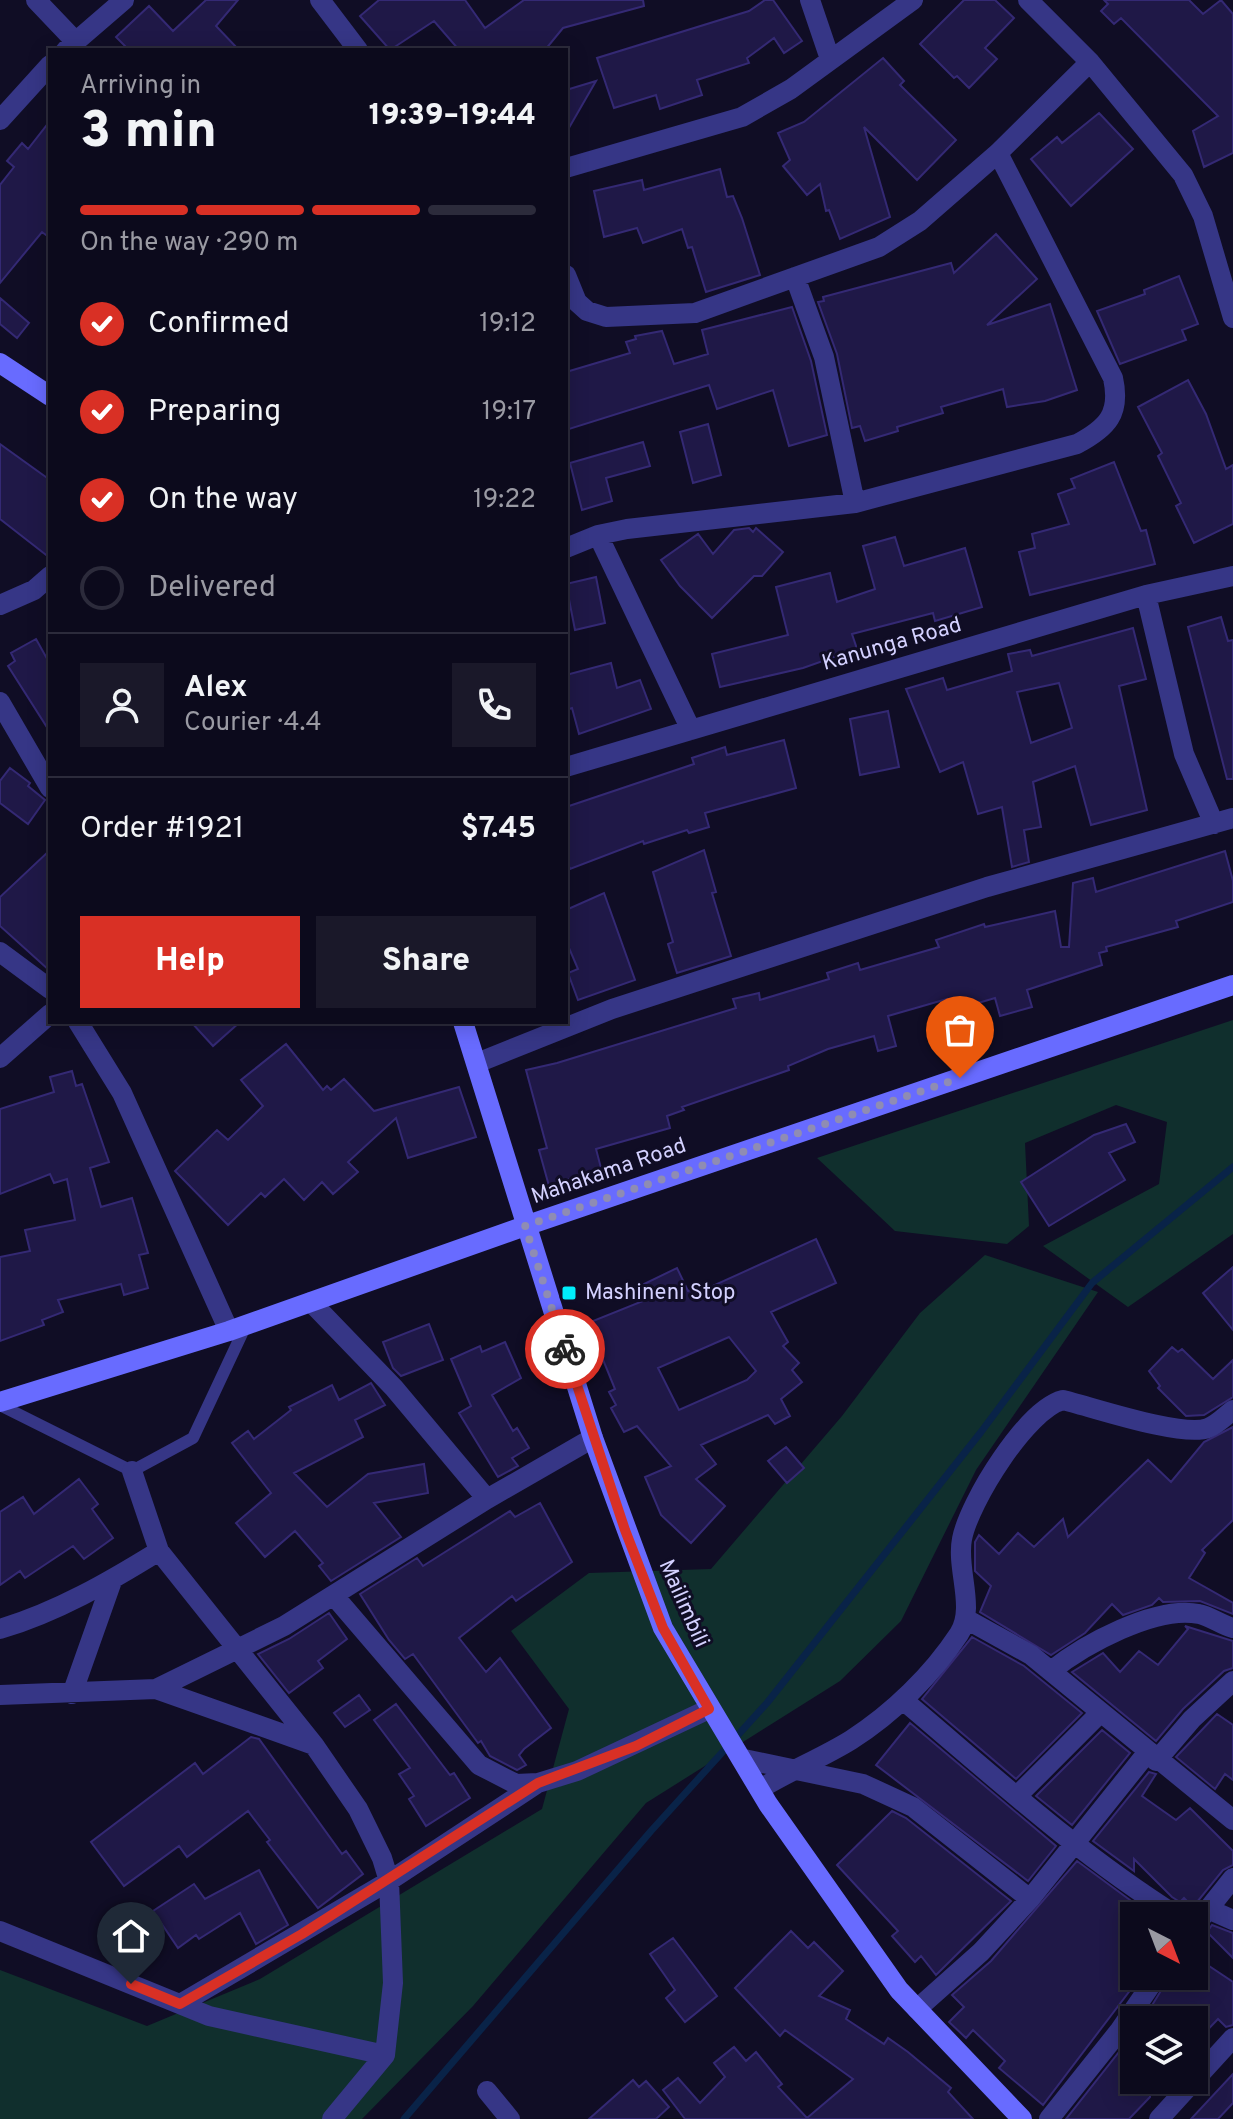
<!DOCTYPE html>
<meta charset="utf-8">
<style>
body{margin:0;font-family:Overpass,sans-serif;background:#1a1829;color:#f1f3f6;height:100vh;display:flex;flex-direction:column;font-size:30px;white-space:nowrap}
*{box-sizing:border-box;margin:0}
p{font-size:26px;color:#9a9aa3}
.icon{flex:none;width:44px;height:44px;fill:none;stroke:currentColor;stroke-width:2;stroke-linecap:round;stroke-linejoin:round}
.map{position:relative;flex:1;overflow:hidden}
.side{position:absolute;left:48px;top:48px;width:520px;height:976px;display:flex;flex-direction:column;background:#0c0a1c;border-radius:0px;box-shadow:0 4px 20px #0003,0 0 0 2px #2c2b3b}
.side>*{flex:none}
.needle{width:52px;rotate:138deg}
.buttons{position:absolute;left:1120px;top:1902px;display:grid;gap:16px}
.buttons a{display:grid;place-items:center;width:88px;height:88px;border-radius:0px;background:#0c0a1c;box-shadow:0 4px 20px #0003,0 0 0 2px #2c2b3b;font-size:40px}
.pin{position:absolute;display:grid;place-items:center;width:68px;height:68px;color:#fff;margin:-82px -34px;border-radius:50% 50% 50% 0;rotate:-45deg;box-shadow:0 0 8px #0007}
.pin .icon{rotate:45deg}
.courier{position:absolute;display:grid;place-items:center;width:80px;height:80px;margin:-40px;border:6px solid #d93025;border-radius:50%;background:#fff;color:#222;box-shadow:0 2px 10px #0007}
.head em{font-style:normal;font-weight:800}
.head div{display:flex;flex-direction:column-reverse}
.head{display:flex;align-items:center;justify-content:space-between;height:136px;padding:0 32px}
h1{font-size:52px;font-weight:800;line-height:60px}
.bar{display:grid;grid-template-columns:repeat(4,1fr);gap:12px 8px;align-content:center;height:96px;padding:0 32px}
.bar i{height:10px;border-radius:6px;background:#2c2b3b}
.bar .selected{background:#d93025}
.bar p{grid-column:span 4}
.line{display:flex;align-items:center;gap:20px;padding:0 32px;border-top:2px solid #2c2b3b}
.line div{flex:1}
.round{display:grid;place-items:center;flex:none;width:84px;height:84px;border-radius:0px;background:#1a1829}
ol{padding:0 32px;list-style:none}
li{display:flex;align-items:center;gap:24px;height:88px}
li p{margin-inline-start:auto}
li .icon{padding:8px;border-radius:50%;background:#d93025;color:#fff;stroke-width:4}
li:last-child{color:#9a9aa3}
li i{width:44px;height:44px;border:4px solid #2c2b3b;border-radius:50%}
.action{display:flex;gap:16px;margin-top:auto;padding:16px 32px}
.action a{flex:1;height:92px;border-radius:0px;background:#d93025;color:#fff;font-size:32px;font-weight:800;line-height:92px;text-align:center}
.action a+a{background:#1a1829;color:#f1f3f6}
.map>svg:first-child{display:block}
.green{fill:#102f2d}
.lines{fill:none;stroke-linecap:round;stroke-linejoin:round}
.stream{stroke:#092348;stroke-width:7}
.building{fill:#1f1847;stroke:#342974;stroke-width:2;fill-rule:evenodd}
.lane{stroke:#363686;stroke-width:12}
.street{stroke:#363686;stroke-width:20}
.secondary{stroke:#686bff;stroke-width:20}
.done{stroke:#8f8cb3;stroke-width:8;stroke-dasharray:0 14.4}
.route{stroke:#d93025;stroke-width:10}
.poi-dot{fill:#00effc;stroke:#100d25;stroke-width:3}
.labels{text-anchor:middle;dominant-baseline:central;stroke-width:6;stroke-linejoin:round;paint-order:stroke}
.street-label{font-size:22px;fill:#d4d1ff;stroke:#100d25}
.poi-label{font-size:22px;fill:#d4d1ff;stroke:#100d25;text-anchor:start}
</style>
<div class="map">
<svg width="1233" height="2119" viewBox="0 0 1233 2119">
<rect width="100%" height="100%" fill="#100d25"/>
<!-- green -->
<path class="green" d="M 1233,1020 L 1233,1234 L 1128,1307 L 1043,1246 L 1159,1184 L 1167,1122 L 1116,1105 L 1025,1143 L 1029,1226 L 1007,1244 L 895,1231 L 817,1158 Z
M 985,1255 L 1098,1292 L 976,1470 L 901,1621 L 840,1681 L 646,1803 L 473,2006 L 362,2119 L 0,2119 L 0,1970 L 147,2026 L 260,1979 L 542,1809 L 569,1709 L 511,1631 L 589,1573 L 711,1569 L 842,1416 L 920,1313 Z"/>
<g class="lines">
<!-- stream -->
<path class="stream" d="M 404,2119 L 651,1831 L 767,1703 L 981,1432 L 1092,1283 L 1233,1167"/>
</g>
<!-- building -->
<path class="building" d="M 206,0 L 238,0 L 216,26 L 239,50 L 129,50 L 116,37 L 149,6 L 173,31 Z
M 379,0 L 465,0 L 485,28 L 524,0 L 643,0 L 644,6 L 563,28 L 545,50 L 459,50 L 434,21 L 390,50 L 360,16 Z
M 765,0 L 773,0 L 802,41 L 784,53 L 774,38 L 747,58 L 749,63 L 697,80 L 702,95 L 660,109 L 656,95 L 614,108 L 597,58 L 749,11 Z
M 964,0 L 995,0 L 1014,18 L 985,48 L 997,59 L 969,88 L 957,76 L 954,78 L 920,44 Z
M 1104,0 L 1189,0 L 1203,14 L 1221,0 L 1233,14 L 1233,153 L 1204,167 L 1193,131 L 1218,116 L 1121,18 L 1114,24 L 1101,11 L 1108,4 Z
M 883,58 L 904,81 L 900,85 L 956,140 L 917,180 L 864,127 L 890,217 L 840,239 L 829,210 L 826,211 L 820,184 L 807,195 L 783,166 L 790,160 L 778,133 L 804,122 Z
M 596,81 L 566,133 L 566,90 Z
M 1099,113 L 1133,149 L 1071,206 L 1031,159 L 1057,137 L 1062,143 Z
M 50,121 L 50,238 L 42,232 L 0,283 L 0,185 L 14,167 L 7,161 L 22,143 L 28,149 Z
M 720,169 L 727,197 L 733,196 L 742,218 L 760,275 L 706,292 L 692,247 L 688,248 L 682,229 L 643,243 L 637,228 L 604,237 L 594,191 L 642,180 L 644,190 Z
M 996,234 L 1037,279 L 987,325 L 1050,304 L 1077,390 L 1045,401 L 1007,407 L 1003,389 L 941,407 L 943,413 L 897,427 L 898,431 L 865,441 L 860,426 L 852,428 L 837,354 L 818,302 L 824,301 L 823,297 L 951,263 L 954,273 Z
M 1179,276 L 1198,324 L 1182,330 L 1186,340 L 1120,364 L 1097,311 L 1145,294 L 1144,290 Z
M 0,298 L 29,323 L 17,338 L 0,324 Z
M 792,307 L 811,361 L 827,435 L 789,446 L 773,390 L 717,409 L 709,385 L 566,430 L 566,372 L 630,353 L 626,342 L 636,339 L 635,336 L 662,331 L 674,364 L 708,354 L 702,330 Z
M 1188,380 L 1206,414 L 1226,469 L 1233,465 L 1233,524 L 1194,543 L 1176,506 L 1181,503 L 1158,456 L 1162,453 L 1138,407 Z
M 708,424 L 721,475 L 693,483 L 680,432 Z
M 643,442 L 650,466 L 606,478 L 612,501 L 582,510 L 570,463 Z
M 0,444 L 50,480 L 50,558 L 0,519 Z
M 1114,462 L 1141,531 L 1146,530 L 1155,564 L 1030,595 L 1019,552 L 1035,548 L 1032,534 L 1069,524 L 1058,494 L 1075,488 L 1071,479 Z
M 749,528 L 753,532 L 756,528 L 783,552 L 762,576 L 754,576 L 712,618 L 680,586 L 661,560 L 698,534 L 713,554 L 734,530 Z
M 895,537 L 904,566 L 965,548 L 982,607 L 935,621 L 933,613 L 852,634 L 857,649 L 803,668 L 720,687 L 712,654 L 788,635 L 776,587 L 830,573 L 837,602 L 875,589 L 863,546 Z
M 596,577 L 605,623 L 575,630 L 566,584 Z
M 1221,617 L 1228,641 L 1233,640 L 1233,779 L 1227,779 L 1188,627 Z
M 1133,628 L 1146,679 L 1119,686 L 1147,810 L 1091,825 L 1075,766 L 1033,782 L 1041,827 L 1024,830 L 1029,862 L 1012,867 L 1002,807 L 978,814 L 963,762 L 940,772 L 906,689 L 943,678 L 947,690 L 1012,671 L 1008,654 L 1030,650 L 1032,656 ZM 1059,683 L 1072,728 L 1031,743 L 1017,692 Z
M 36,639 L 50,664 L 50,732 L 8,666 L 15,661 L 11,653 Z
M 611,663 L 617,688 L 640,680 L 651,709 L 579,734 L 572,708 L 566,710 L 566,675 Z
M 888,711 L 899,767 L 860,775 L 850,719 Z
M 784,740 L 796,788 L 705,813 L 709,827 L 689,833 L 687,830 L 644,844 L 643,841 L 570,869 L 566,858 L 566,807 L 694,764 L 692,758 L 725,747 L 727,755 Z
M 10,768 L 30,783 L 28,786 L 45,800 L 28,824 L 0,803 L 0,781 Z
M 50,850 L 50,971 L 0,926 L 0,897 Z
M 704,850 L 716,892 L 712,893 L 731,956 L 677,973 L 668,944 L 673,942 L 653,872 Z
M 1225,851 L 1233,881 L 1233,902 L 1176,921 L 1178,927 L 1106,947 L 1107,951 L 1099,953 L 1102,965 L 1027,990 L 1032,1007 L 1000,1016 L 995,998 L 951,1011 L 947,999 L 888,1016 L 896,1046 L 878,1051 L 874,1036 L 828,1049 L 788,1066 L 789,1070 L 682,1107 L 684,1110 L 667,1116 L 670,1128 L 596,1149 L 601,1168 L 549,1186 L 539,1150 L 547,1148 L 526,1070 L 557,1063 L 736,1008 L 733,999 L 759,993 L 760,1000 L 829,979 L 827,973 L 858,963 L 860,970 L 939,947 L 936,940 L 984,924 L 985,927 L 1055,911 L 1061,947 L 1069,947 L 1073,883 L 1093,878 L 1096,892 Z
M 604,893 L 635,980 L 578,1000 L 568,973 L 578,969 L 566,941 L 566,910 Z
M 191,1022 L 240,1022 L 213,1046 Z
M 286,1044 L 323,1090 L 327,1086 L 331,1090 L 344,1079 L 374,1111 L 459,1087 L 476,1137 L 408,1158 L 396,1118 L 348,1162 L 358,1172 L 333,1194 L 322,1182 L 304,1200 L 284,1179 L 265,1197 L 261,1193 L 228,1225 L 175,1171 L 217,1130 L 228,1140 L 263,1106 L 241,1080 Z
M 72,1071 L 76,1086 L 82,1084 L 109,1162 L 90,1168 L 101,1207 L 132,1198 L 148,1253 L 139,1255 L 148,1288 L 124,1295 L 121,1284 L 58,1300 L 63,1312 L 42,1320 L 44,1325 L 0,1341 L 0,1257 L 30,1251 L 25,1230 L 75,1220 L 67,1179 L 54,1183 L 50,1174 L 0,1194 L 0,1109 L 54,1092 L 50,1077 Z
M 1126,1124 L 1135,1142 L 1109,1153 L 1125,1180 L 1049,1226 L 1021,1182 L 1094,1135 Z
M 816,1239 L 836,1283 L 771,1312 L 788,1342 L 783,1346 L 799,1363 L 792,1370 L 802,1382 L 781,1399 L 790,1416 L 775,1424 L 768,1415 L 701,1445 L 716,1464 L 696,1479 L 725,1506 L 691,1543 L 661,1515 L 645,1477 L 671,1466 L 637,1426 L 624,1432 L 611,1408 L 616,1405 L 609,1392 L 615,1389 L 588,1323 L 648,1299 L 642,1285 L 677,1268 L 688,1291 L 702,1285 L 704,1290 ZM 729,1337 L 756,1371 L 747,1380 L 679,1410 L 658,1368 Z
M 1233,1267 L 1233,1330 L 1203,1293 Z
M 429,1324 L 443,1360 L 401,1376 L 393,1368 L 383,1342 Z
M 505,1342 L 521,1378 L 492,1395 L 513,1431 L 517,1428 L 529,1448 L 512,1458 L 518,1466 L 498,1477 L 459,1413 L 471,1406 L 451,1359 L 480,1346 L 482,1352 Z
M 1172,1347 L 1178,1352 L 1182,1349 L 1213,1379 L 1233,1360 L 1233,1397 L 1204,1415 L 1186,1416 L 1158,1388 L 1160,1386 L 1149,1371 Z
M 371,1383 L 385,1405 L 355,1420 L 363,1437 L 294,1473 L 327,1507 L 368,1474 L 424,1464 L 428,1493 L 374,1503 L 401,1537 L 331,1581 L 319,1566 L 323,1563 L 295,1531 L 265,1557 L 236,1523 L 271,1493 L 232,1443 L 248,1431 L 254,1439 L 291,1410 L 289,1407 L 332,1385 L 339,1400 Z
M 1233,1427 L 1233,1520 L 1202,1550 L 1205,1553 L 1189,1578 L 1233,1603 L 1233,1614 L 1200,1601 L 1163,1602 L 1159,1598 L 1152,1605 L 1123,1615 L 1112,1604 L 1085,1633 L 1051,1655 L 980,1612 L 991,1586 L 975,1571 L 975,1542 L 979,1535 L 999,1554 L 1018,1533 L 1034,1547 L 1063,1519 L 1068,1537 L 1148,1460 L 1171,1482 L 1204,1442 Z
M 786,1447 L 804,1468 L 787,1483 L 768,1461 Z
M 79,1479 L 98,1504 L 92,1509 L 113,1538 L 84,1559 L 73,1546 L 25,1578 L 20,1571 L 0,1585 L 0,1512 L 23,1497 L 34,1514 Z
M 540,1503 L 572,1562 L 516,1601 L 512,1596 L 459,1638 L 486,1672 L 500,1658 L 551,1728 L 524,1749 L 519,1755 L 526,1765 L 517,1770 L 490,1756 L 481,1741 L 478,1743 L 413,1654 L 405,1659 L 389,1640 L 360,1594 L 417,1558 L 423,1566 L 510,1511 L 515,1517 Z
M 329,1613 L 347,1639 L 318,1661 L 323,1668 L 289,1693 L 258,1654 L 289,1639 Z
M 1185,1626 L 1233,1641 L 1233,1668 L 1224,1671 L 1183,1709 L 1156,1741 L 1072,1672 L 1103,1653 L 1120,1672 L 1139,1651 L 1158,1665 L 1188,1629 Z
M 972,1637 L 1024,1666 L 1082,1713 L 1016,1779 L 922,1699 Z
M 359,1695 L 370,1710 L 345,1727 L 334,1713 Z
M 396,1704 L 450,1775 L 454,1773 L 470,1798 L 426,1826 L 409,1799 L 414,1796 L 399,1774 L 410,1768 L 374,1720 Z
M 1217,1714 L 1233,1725 L 1233,1780 L 1225,1774 L 1215,1789 L 1176,1757 Z
M 910,1723 L 1056,1846 L 1028,1881 L 876,1765 Z
M 1102,1730 L 1130,1753 L 1072,1825 L 1036,1796 Z
M 251,1737 L 259,1739 L 342,1854 L 346,1851 L 363,1874 L 318,1908 L 267,1842 L 270,1840 L 248,1811 L 187,1857 L 179,1846 L 124,1886 L 91,1842 L 195,1763 L 203,1774 Z
M 1149,1772 L 1156,1774 L 1142,1796 L 1176,1820 L 1190,1808 L 1233,1851 L 1233,1865 L 1223,1870 L 1193,1907 L 1184,1898 L 1180,1902 L 1172,1897 L 1134,1859 L 1134,1871 L 1093,1841 Z
M 892,1811 L 906,1818 L 1011,1901 L 936,1975 L 921,1956 L 915,1962 L 892,1936 L 898,1931 L 837,1865 Z
M 1077,1861 L 1134,1903 L 1134,1976 L 1141,1976 L 1043,2105 L 999,2068 L 1005,2061 L 973,2030 L 966,2038 L 949,2022 L 964,2007 L 952,1995 L 991,1961 Z
M 259,1870 L 288,1925 L 256,1944 L 240,1913 L 199,1939 L 196,1935 L 178,1948 L 153,1911 L 194,1884 L 205,1899 Z
M 1212,1925 L 1233,1933 L 1233,1958 L 1207,1932 Z
M 791,1931 L 808,1948 L 814,1942 L 843,1971 L 819,1996 L 850,2010 L 846,2019 L 884,2044 L 888,2038 L 908,2052 L 951,2088 L 948,2092 L 973,2119 L 685,2119 L 663,2090 L 678,2078 L 700,2103 L 725,2077 L 714,2063 L 734,2047 L 746,2061 L 756,2052 L 782,2084 L 778,2087 L 807,2118 L 853,2079 L 785,2030 L 780,2036 L 735,1988 Z
M 673,1938 L 717,1996 L 685,2022 L 666,1998 L 675,1990 L 650,1954 Z
M 1194,1956 L 1233,1982 L 1233,2025 L 1226,2027 L 1218,2019 L 1194,2044 L 1194,2020 L 1143,2020 L 1170,1976 L 1194,1976 Z
M 1134,2033 L 1134,2080 L 1150,2089 L 1150,2097 L 1129,2119 L 1066,2119 Z
M 1233,2074 L 1233,2103 L 1218,2119 L 1191,2119 Z
M 633,2080 L 639,2087 L 646,2081 L 669,2107 L 656,2119 L 589,2119 Z"/>
<g class="lines">
<!-- lane -->
<path class="lane" d="M 0,1405 L 132,1471 L 193,1438 L 246,1325"/>
<!-- street -->
<path class="street" d="M 36,0 L 76,42
M 320,0 L 358,50
M 810,0 L 830,59
M 1028,0 L 1090,62 L 1183,175 L 1203,216 L 1233,318
M 66,50 L 124,0
M 0,120 L 50,65
M 566,168 L 742,117 L 791,89 L 913,0
M 566,275 L 577,302 L 587,311 L 606,317 L 695,313 L 879,247 L 920,221 L 998,153 L 1090,62
M 795,277 L 824,357 L 855,503
M 598,535 L 691,730
M 566,548 L 598,535 L 627,529 L 855,503 L 1077,444 C 1107,428 1121,414 1113,378 L 998,153
M 1146,595 L 1184,754 L 1214,824
M 0,605 L 34,590 L 50,576
M 0,702 L 50,788
M 566,767 L 1146,595 L 1233,576
M 0,952 L 50,989
M 78,1022 L 122,1093 L 229,1331
M 0,1058 L 50,1014
M 477,1063 L 612,1009 L 987,887 L 1233,818
M 311,1302 L 394,1388 L 487,1499
M 132,1471 L 159,1551 L 314,1745 L 358,1809 L 382,1858 L 389,1881 L 393,1983 L 385,2055 L 332,2119
M 335,1597 L 479,1765 L 516,1784 L 538,1783 L 577,1771 L 709,1709
M 966,1619 L 1031,1655 L 1233,1820
M 0,1629 C 57,1612 109,1582 159,1551
M 1051,1671 C 1083,1645 1156,1605 1199,1614 C 1210,1616 1221,1625 1233,1628
M 156,1689 L 314,1745
M 72,1694 L 112,1581
M 0,1695 L 156,1689 L 284,1626 L 487,1499 L 593,1438
M 903,1700 C 992,1775 1078,1854 1177,1916
M 744,1759 L 863,1784 L 913,1807 L 1030,1899
M 1156,1761 L 1192,1719 L 1233,1681
M 760,1789 C 789,1771 822,1758 851,1740 C 893,1713 932,1675 959,1634 C 976,1608 956,1569 962,1539 C 969,1502 1027,1409 1063,1400 C 1092,1407 1183,1438 1208,1428 C 1218,1424 1225,1416 1233,1410
M 1017,1796 L 1101,1712
M 1208,1909 L 1233,1920
M 1194,1927 L 1233,1878
M 0,1931 L 209,2016 L 385,2055
M 180,2004 L 389,1881 L 538,1783
M 917,2009 L 981,1952 L 1030,1899 L 1147,1753
M 487,2091 L 510,2119
M 1049,2119 L 1120,2030 L 1157,1976
M 1159,2119 L 1233,2038"/>
<!-- secondary -->
<path class="secondary" d="M 0,363 L 50,396
M 463,1022 L 593,1438 L 663,1628 L 768,1804 L 899,1990 L 1022,2119
M 0,1402 L 229,1331 L 525,1226 L 1233,985"/>
</g>
<g class="lines">
<!-- done -->
<path class="done" d="M 565,1349 L 525,1226 L 960,1078"/>
<!-- route -->
<path class="route" d="M 131,1984 L 180,2004 L 302,1934 L 538,1783 L 636,1746 L 709,1709 L 663,1628 L 625,1530 L 565,1349"/>
</g>
<!-- markers -->
<rect class="poi-dot" x="561" y="1285" width="16" height="16" rx="4"/>
<g class="labels">
<!-- street labels -->
<g class="street-label">
<text transform="translate(892 645) rotate(-16)">Kanunga Road</text>
<text transform="translate(609 1172) rotate(-19)">Mahakama Road</text>
<text transform="translate(683 1604) rotate(66)">Mailimbili</text>
</g>
<!-- poi labels -->
<g class="poi-label">
<text x="585" y="1293">Mashineni Stop</text>
</g>
</g>
</svg>
<div class="buttons">
<a><svg class="needle" viewBox="-14 -14 28 28"><path d="M0-13l5 13h-10z" fill="#e53935"/><path d="M0 13l5-13h-10z" fill="#9a9aa3"/></svg></a>
<a><svg class="icon" aria-label="layers" viewBox="0 0 24 24"><path d="M12 4l9 5-9 5-9-5zM3 14l9 5 9-5"/></svg></a>
</div>
<div class="pin" style="left:960px;top:1078px;background:#ea580c"><svg class="icon" aria-label="bag" viewBox="0 0 24 24"><path d="M5 8h14l-1 12H6zM9 8a3 3 0 0 1 6 0"/></svg></div>
<div class="pin" style="left:131px;top:1984px;background:#1f2937"><svg class="icon" aria-label="home" viewBox="0 0 24 24"><path d="M3 11l9-7 9 7M6 9v11h12V9"/></svg></div>
<div class="courier" style="left:565px;top:1349px"><svg class="icon" aria-label="bike" viewBox="0 0 24 24"><circle cx="6" cy="16" r="4"/><circle cx="18" cy="16" r="4"/><path d="M6 16l4-8h5l3 8M10 8l3 8H6M13 5h3"/></svg></div>
<section class="side">
<div class="head"><div><h1>3 min</h1><p>Arriving in</p></div><em>19:39–19:44</em></div>
<div class="bar"><i class="selected"></i><i class="selected"></i><i class="selected"></i><i></i><p>On the way · 290 m</p></div>
<ol>
<li><svg class="icon" aria-label="check" viewBox="0 0 24 24"><path d="M5 12l5 5 9-10"/></svg>Confirmed<p>19:12</p></li>
<li><svg class="icon" aria-label="check" viewBox="0 0 24 24"><path d="M5 12l5 5 9-10"/></svg>Preparing<p>19:17</p></li>
<li><svg class="icon" aria-label="check" viewBox="0 0 24 24"><path d="M5 12l5 5 9-10"/></svg>On the way<p>19:22</p></li>
<li><i></i>Delivered</li>
</ol>
<div class="line" style="height:144px"><a class="round"><svg class="icon" aria-label="person" viewBox="0 0 24 24"><circle cx="12" cy="8" r="4"/><path d="M4 21q1-7 8-7t8 7"/></svg></a><div><b>Alex</b><p>Courier · 4.4</p></div><a class="round"><svg class="icon" aria-label="phone" viewBox="0 0 24 24"><path d="M5 4h4l2 5-3 2q2 4 5 5l2-3 5 2v4C11 20 4 13 5 4z"/></svg></a></div>
<div class="line" style="height:104px"><div>Order #1921</div><b>$7.45</b></div>
<div class="action"><a>Help</a><a>Share</a></div>
</section>
</div>
